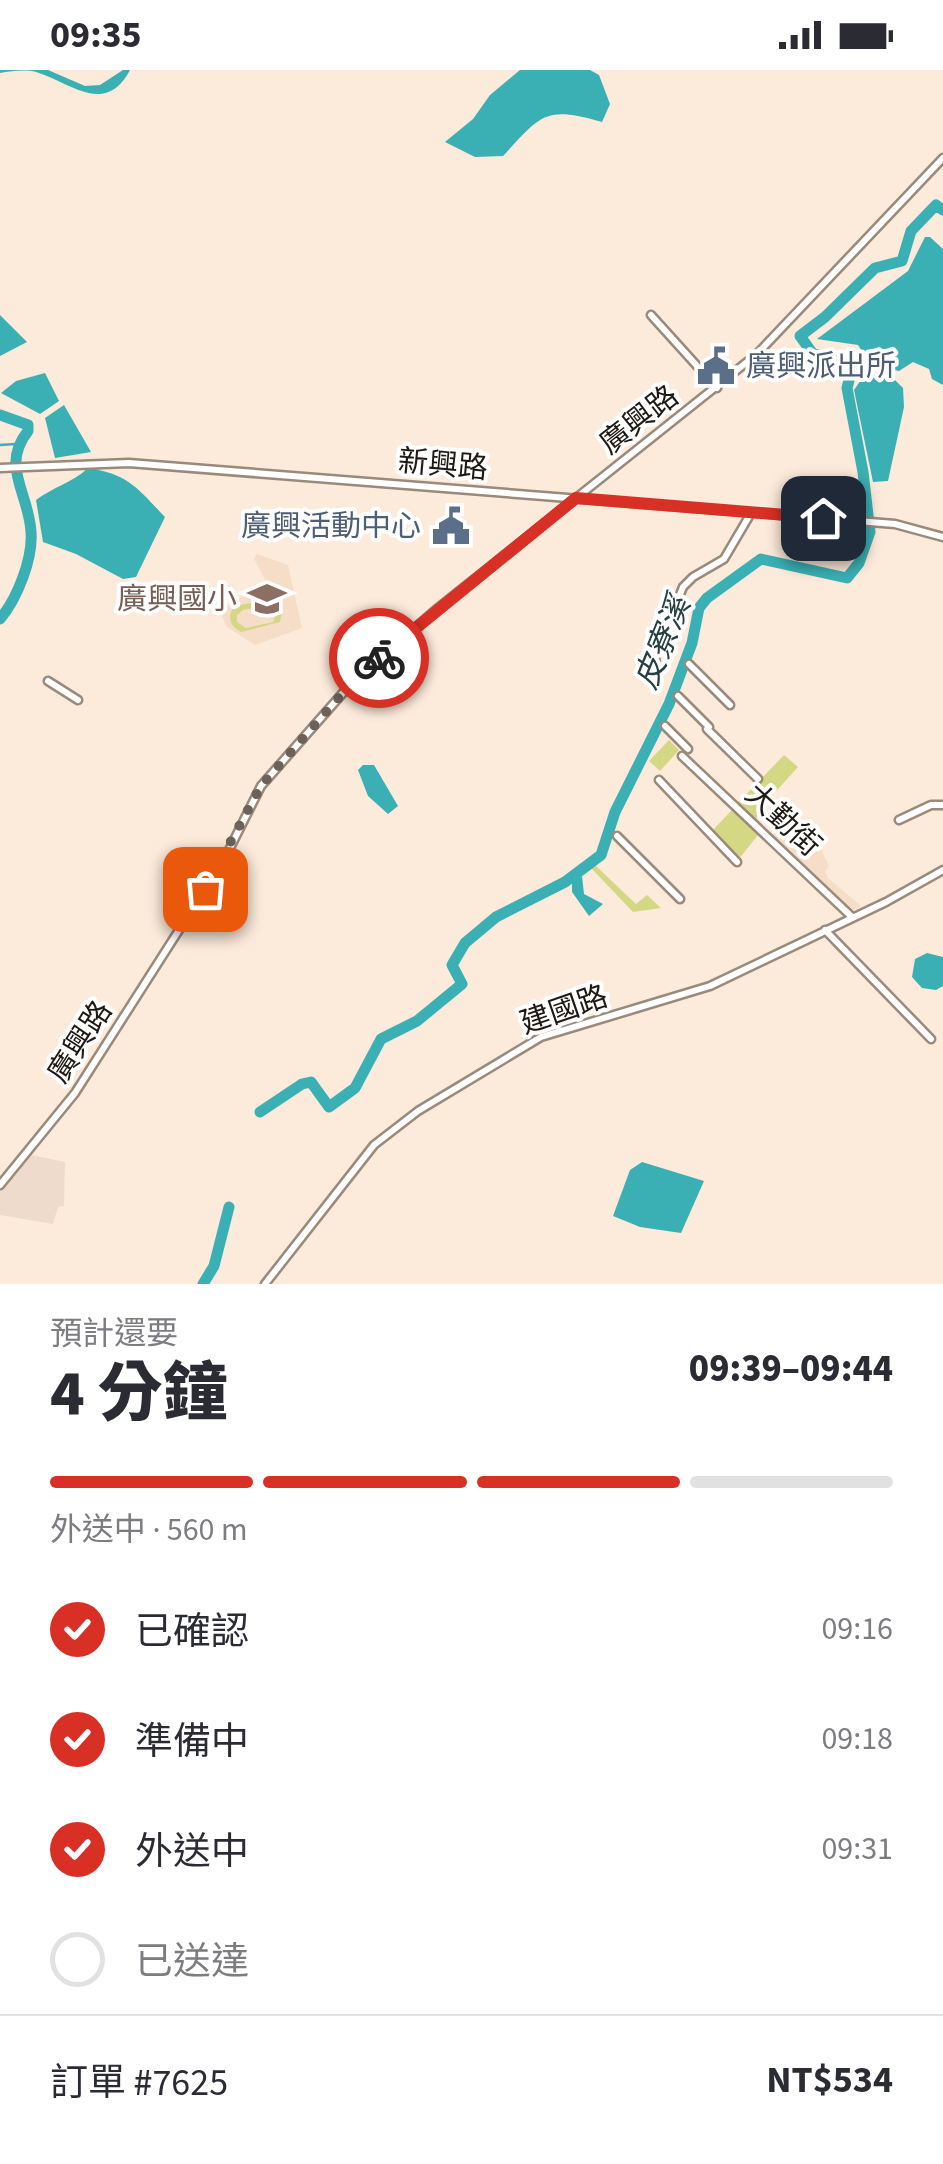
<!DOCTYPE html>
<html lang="zh-TW">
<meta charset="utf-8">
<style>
body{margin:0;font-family:"Source Sans 3","Noto Sans TC",sans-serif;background:#f2f2f3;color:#2b2b33;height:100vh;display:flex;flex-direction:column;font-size:38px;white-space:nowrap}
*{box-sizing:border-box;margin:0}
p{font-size:32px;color:#7c7c81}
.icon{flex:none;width:55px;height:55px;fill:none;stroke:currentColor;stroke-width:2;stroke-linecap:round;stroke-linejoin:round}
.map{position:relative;height:1214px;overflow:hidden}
.panel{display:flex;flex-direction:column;background:#fff;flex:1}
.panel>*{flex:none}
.pin{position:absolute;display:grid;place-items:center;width:85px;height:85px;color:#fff;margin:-42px;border-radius:20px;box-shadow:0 5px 15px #0006}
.courier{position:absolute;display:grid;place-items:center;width:100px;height:100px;margin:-50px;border:8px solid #d93025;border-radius:50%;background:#fff;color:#222;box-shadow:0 2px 12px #0007}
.headline em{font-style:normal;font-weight:800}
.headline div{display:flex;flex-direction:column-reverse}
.headline{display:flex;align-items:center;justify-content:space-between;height:170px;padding:0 50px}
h1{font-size:65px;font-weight:800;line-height:75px}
.bar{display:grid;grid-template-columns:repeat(4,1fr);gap:15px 10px;align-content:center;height:120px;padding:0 50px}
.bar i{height:12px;border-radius:8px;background:#e1e1e2}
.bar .selected{background:#d93025}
.bar p{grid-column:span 4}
.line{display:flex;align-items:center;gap:25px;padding:0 50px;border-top:2px solid #e1e1e2}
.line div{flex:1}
ol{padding:0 50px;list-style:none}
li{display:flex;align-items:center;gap:30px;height:110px}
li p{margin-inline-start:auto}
li .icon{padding:10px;border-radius:50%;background:#d93025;color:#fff;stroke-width:4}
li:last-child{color:#7c7c81}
li i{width:55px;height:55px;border:5px solid #e1e1e2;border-radius:50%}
.status{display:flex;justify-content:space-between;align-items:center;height:70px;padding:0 50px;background:#fff;direction:ltr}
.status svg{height:28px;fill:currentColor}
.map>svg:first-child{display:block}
.industrial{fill:#efdbcc}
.built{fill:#f5ddc8}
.green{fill:#d4d884;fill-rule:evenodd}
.water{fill:#3ab0b4}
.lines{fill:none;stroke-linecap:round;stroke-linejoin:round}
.stream{stroke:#3ab0b4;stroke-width:2.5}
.river{stroke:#3ab0b4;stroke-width:11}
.minor-casing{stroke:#9a8a7b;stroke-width:11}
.minor{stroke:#fff;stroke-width:6}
.done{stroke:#6c6259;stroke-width:10;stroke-dasharray:0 18}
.route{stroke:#d93025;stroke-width:12}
.labels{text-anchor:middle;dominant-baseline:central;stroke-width:8;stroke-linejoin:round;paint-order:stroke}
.service-label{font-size:30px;fill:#4e5e75;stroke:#fff;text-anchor:start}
.street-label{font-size:30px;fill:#1f1913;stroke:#fff}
.education-label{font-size:30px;fill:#785e54;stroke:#fff;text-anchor:end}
.water-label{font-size:32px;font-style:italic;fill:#274041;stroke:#fff}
</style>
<div class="status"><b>09:35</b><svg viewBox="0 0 49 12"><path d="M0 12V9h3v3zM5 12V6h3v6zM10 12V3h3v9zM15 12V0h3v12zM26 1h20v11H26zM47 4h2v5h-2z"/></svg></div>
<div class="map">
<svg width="943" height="1214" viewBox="0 0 943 1214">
<rect width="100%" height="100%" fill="#fceada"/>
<!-- industrial -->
<path class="industrial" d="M 27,1084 L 65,1092 L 64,1136 L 58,1137 L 53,1154 L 0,1145 L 0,1120 Z"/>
<!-- built -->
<path class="built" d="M 257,484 L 288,495 L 302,558 L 255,575 L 227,557 L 219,540 L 267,513 L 254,489 Z
M 790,753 L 794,763 L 810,757 L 829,796 L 825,801 L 828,808 L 861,836 L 850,841 L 772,765 Z"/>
<!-- green -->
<path class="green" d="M 276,528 L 282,541 L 280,552 L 241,562 C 230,556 226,546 235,536 ZM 269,535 L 277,542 L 273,552 L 246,558 L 237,552 L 237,545 L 243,540 Z
M 669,670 L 679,680 L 660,701 L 649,691 Z
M 784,685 L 798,697 L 759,740 L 756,750 L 738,733 Z
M 733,739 L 758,765 L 738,790 L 711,762 Z
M 595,795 L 636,834 L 647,825 L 661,838 L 633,842 L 591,798 Z"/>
<!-- water -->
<path class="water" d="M 0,0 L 48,0 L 85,16 L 100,15 L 123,0 L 130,0 C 104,49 67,9 32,1 C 22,0 10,1 0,3 Z
M 520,0 L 590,0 L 599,5 L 610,34 L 602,52 C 545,36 542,44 503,86 L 475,87 L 445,72 L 473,49 L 490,25 Z
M 925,167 L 930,167 L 943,179 L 943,315 L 932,309 L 929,299 L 913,292 L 899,301 L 871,295 L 858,275 L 817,269 L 908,201 Z
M 0,245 L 27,272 L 0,286 Z
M 45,303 L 59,331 L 40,344 L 1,323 L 16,311 Z
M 863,307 L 894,309 L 903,318 L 904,337 L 888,411 L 873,412 L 854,320 Z
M 64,335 L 91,382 L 55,388 L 45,348 Z
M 88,398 C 129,404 138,419 165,447 L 136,507 L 123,509 L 76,484 L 43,472 L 36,430 C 53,417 72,413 88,398 Z
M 363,695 L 374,695 L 398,736 L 388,744 L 368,726 L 358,700 Z
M 582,806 L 584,824 L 603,834 L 589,846 L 572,822 L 572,813 Z
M 927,883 L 943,887 L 943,916 L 936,920 L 922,918 L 912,907 L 915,889 Z
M 642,1092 L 704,1111 L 681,1163 L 640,1157 L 613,1146 L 630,1100 Z"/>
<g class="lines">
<!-- stream -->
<path class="stream" d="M 0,375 L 16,374"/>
<!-- river -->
<path class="river" d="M 0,345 L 28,355 L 28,361 C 0,396 29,423 31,462 C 33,489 17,529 0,549
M 260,1042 L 302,1014 L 311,1012 L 329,1037 L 355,1018 L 381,969 L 417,951 L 462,914 L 452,895 L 465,873 L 496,847 L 565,812 L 601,785 L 615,742 L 669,634 L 692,573 L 699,538 L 707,528 L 761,489 L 847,508 L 859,493 L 870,462 L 863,402 L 847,318 L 853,295 L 847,288 L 813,284 L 800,266 L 825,247 L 875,198 L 902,191 L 911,161 L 936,135 L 943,140
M 203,1214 L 214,1196 L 229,1137"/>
<!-- minor casing -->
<g class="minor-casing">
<path id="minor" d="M 651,245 L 717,318
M 0,398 L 129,393 L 895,454 L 943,467
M 689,594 L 730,635
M 657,603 L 655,587 L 683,517 L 693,507 L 724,489 L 751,443
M 48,611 L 78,630
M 678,626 L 709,657
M 665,656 L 688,679
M 707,659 L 758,709
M 682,686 L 852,847
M 659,710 L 737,792
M 899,750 L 931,735 L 943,735
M 617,766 L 680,829
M 825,860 L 931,969
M 0,1115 L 75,1023 L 225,788 L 261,716 L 349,616 L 438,538 L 757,284 L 943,88
M 265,1214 L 374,1075 L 418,1041 L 541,967 L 710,916 L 886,832 L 943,800"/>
</g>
<!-- minor -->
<use href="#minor" class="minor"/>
</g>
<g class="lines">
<!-- done -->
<path class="done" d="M 205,819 L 261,716 L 349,616 L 379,588"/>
<!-- route -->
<path class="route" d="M 379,588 L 576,428 L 823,448"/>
</g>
<!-- icons -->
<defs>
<g id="civic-bare" transform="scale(3)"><path d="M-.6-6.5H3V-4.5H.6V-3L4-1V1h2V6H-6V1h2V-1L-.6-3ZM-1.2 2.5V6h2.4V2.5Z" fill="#5c6f8a" stroke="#fff" stroke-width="2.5" paint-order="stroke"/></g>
<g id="school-bare" transform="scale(3)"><path d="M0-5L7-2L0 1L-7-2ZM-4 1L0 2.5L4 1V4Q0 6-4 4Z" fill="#8d6e63" stroke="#fff" stroke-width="2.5" paint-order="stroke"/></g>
</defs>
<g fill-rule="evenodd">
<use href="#civic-bare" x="716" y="296"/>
<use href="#civic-bare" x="451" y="456"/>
<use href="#school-bare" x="267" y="529"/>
</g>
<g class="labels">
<!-- service labels -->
<g class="service-label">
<text x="746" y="296">廣興派出所</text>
<text x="421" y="456" text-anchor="end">廣興活動中心</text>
</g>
<!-- street labels -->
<g class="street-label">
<text transform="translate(639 350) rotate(-38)">廣興路</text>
<text transform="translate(443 395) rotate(5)">新興路</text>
<text transform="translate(783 750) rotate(43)">大勤街</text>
<text transform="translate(564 940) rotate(-19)">建國路</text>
<text transform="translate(80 972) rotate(-57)">廣興路</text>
</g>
<!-- education labels -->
<g class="education-label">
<text x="237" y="529">廣興國小</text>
</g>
<!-- water labels -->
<g class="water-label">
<text transform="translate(663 573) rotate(-68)">皮寮溪</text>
</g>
</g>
</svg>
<div class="pin" style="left:205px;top:819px;background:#ea580c"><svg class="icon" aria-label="bag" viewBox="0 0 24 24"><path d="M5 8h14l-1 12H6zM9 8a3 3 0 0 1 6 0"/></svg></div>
<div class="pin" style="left:823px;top:448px;background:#1f2937"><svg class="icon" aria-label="home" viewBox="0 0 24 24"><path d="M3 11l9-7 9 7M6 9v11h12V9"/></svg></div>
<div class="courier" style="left:379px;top:588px"><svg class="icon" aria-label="bike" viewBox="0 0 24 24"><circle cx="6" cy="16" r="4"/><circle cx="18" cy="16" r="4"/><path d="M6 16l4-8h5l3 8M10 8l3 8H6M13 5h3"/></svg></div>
</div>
<section class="panel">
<div class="headline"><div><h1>4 分鐘</h1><p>預計還要</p></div><em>09:39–09:44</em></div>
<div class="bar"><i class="selected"></i><i class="selected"></i><i class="selected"></i><i></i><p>外送中 · 560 m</p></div>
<ol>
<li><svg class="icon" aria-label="check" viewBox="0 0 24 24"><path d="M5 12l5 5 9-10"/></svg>已確認<p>09:16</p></li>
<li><svg class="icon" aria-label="check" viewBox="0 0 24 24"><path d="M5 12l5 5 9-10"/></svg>準備中<p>09:18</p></li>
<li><svg class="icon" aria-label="check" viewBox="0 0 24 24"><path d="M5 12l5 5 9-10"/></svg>外送中<p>09:31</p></li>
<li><i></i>已送達</li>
</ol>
<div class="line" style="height:130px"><div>訂單 #7625</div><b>NT$534</b></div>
</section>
